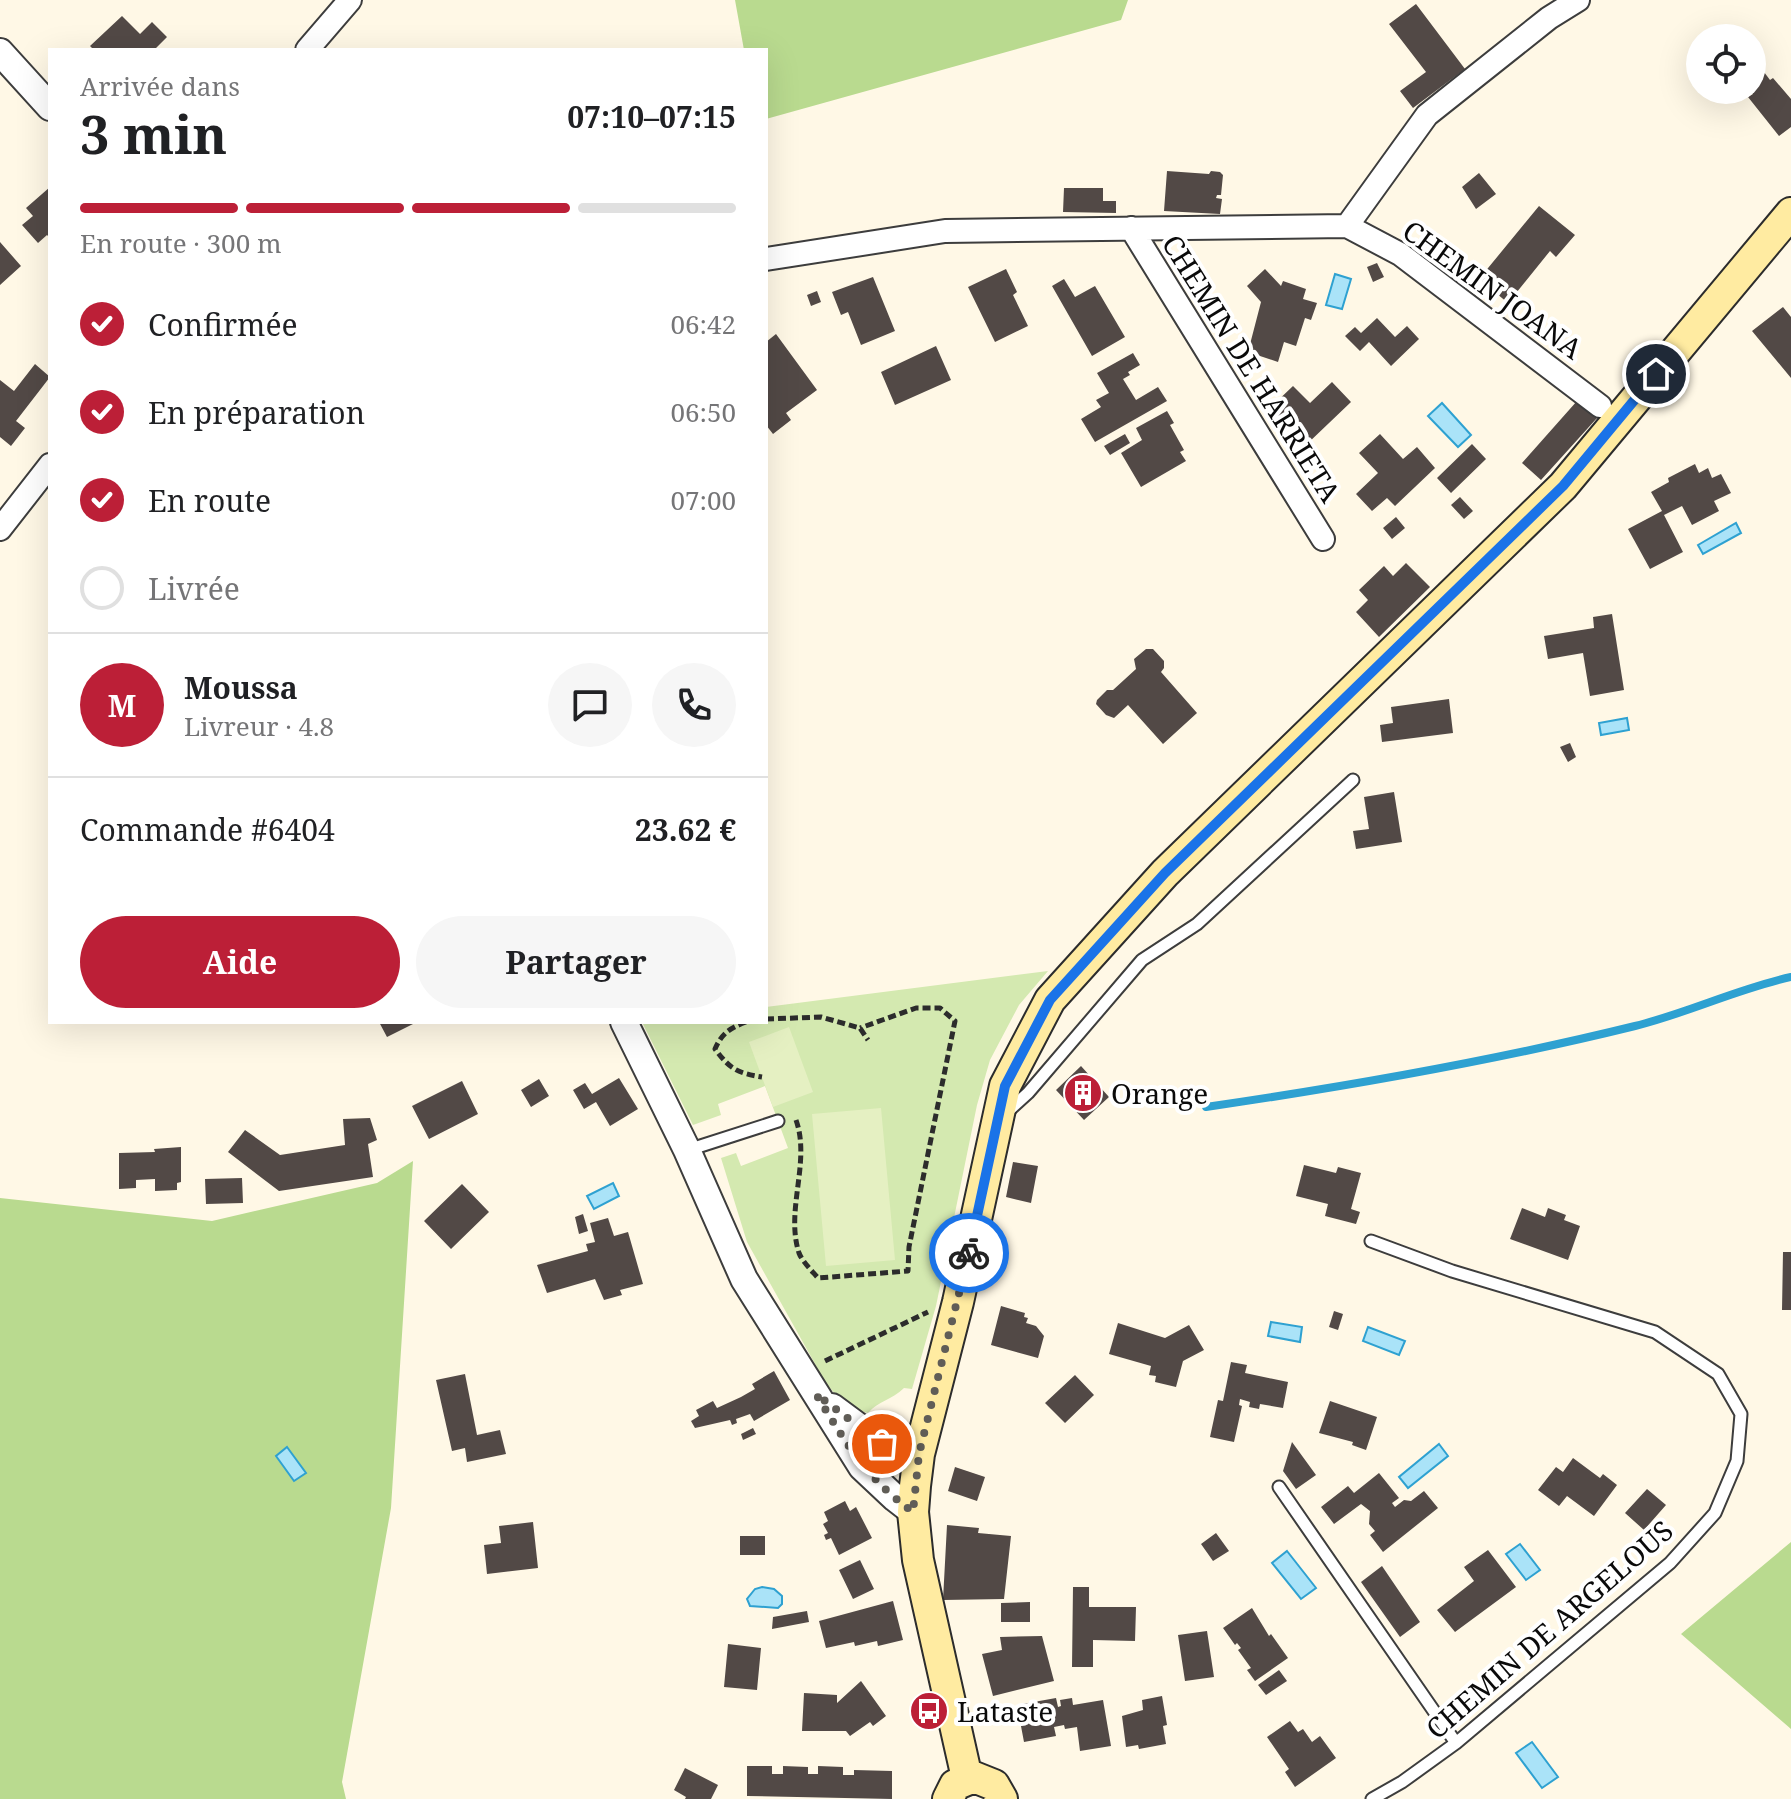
<!DOCTYPE html>
<html lang="fr">
<meta charset="utf-8">
<style>
body{margin:0;font-family:"Noto Serif",serif;background:#f6f6f6;color:#202124;height:100vh;display:flex;flex-direction:column;font-size:30px;white-space:nowrap}
*{box-sizing:border-box;margin:0}
p{font-size:26px;color:#757577}
.icon{flex:none;width:44px;height:44px;fill:none;stroke:currentColor;stroke-width:2;stroke-linecap:round;stroke-linejoin:round}
.map{position:relative;flex:1;overflow:hidden}
.details{position:absolute;left:48px;top:48px;width:720px;height:976px;display:flex;flex-direction:column;background:#fff;border-radius:0px;box-shadow:0 8px 32px #0002}
.details>*{flex:none}
.tools{position:absolute;left:1686px;top:24px;display:grid;gap:16px}
.tools a{display:grid;place-items:center;width:80px;height:80px;border-radius:50%;background:#fff;box-shadow:0 8px 32px #0002;font-size:40px}
.pin{position:absolute;display:grid;place-items:center;width:68px;height:68px;color:#fff;margin:-34px;border:4px solid #fff;border-radius:50%;box-shadow:0 2px 8px #0007}
.courier{position:absolute;display:grid;place-items:center;width:80px;height:80px;margin:-40px;border:6px solid #1a73e8;border-radius:50%;background:#fff;color:#222;box-shadow:0 2px 10px #0007}
.headline em{font-style:normal;font-weight:700}
.headline div{display:flex;flex-direction:column-reverse}
.headline{display:flex;align-items:center;justify-content:space-between;height:136px;padding:0 32px}
h1{font-size:52px;font-weight:700;line-height:60px}
.bar{display:grid;grid-template-columns:repeat(4,1fr);gap:12px 8px;align-content:center;height:96px;padding:0 32px}
.bar i{height:10px;border-radius:6px;background:#e0e0e0}
.bar .active{background:#bc1f37}
.bar p{grid-column:span 4}
.line{display:flex;align-items:center;gap:20px;padding:0 32px;border-top:2px solid #e0e0e0}
.line div{flex:1}
.round{display:grid;place-items:center;flex:none;width:84px;height:84px;border-radius:42px;background:#f6f6f6}
ol{padding:0 32px;list-style:none}
li{display:flex;align-items:center;gap:24px;height:88px}
li p{margin-inline-start:auto}
li .icon{padding:8px;border-radius:50%;background:#bc1f37;color:#fff;stroke-width:4}
li:last-child{color:#757577}
li i{width:44px;height:44px;border:4px solid #e0e0e0;border-radius:50%}
.button{display:flex;gap:16px;margin-top:auto;padding:16px 32px}
.button a{flex:1;height:92px;border-radius:48px;background:#bc1f37;color:#fff;font-size:32px;font-weight:700;line-height:92px;text-align:center}
.button a+a{background:#f6f6f6;color:#202124}
.map>svg:first-child{display:block}
.green{fill:#d4e9b0}
.forest{fill:#b9da8f}
.pitch{fill:#e5f0c2}
.water{fill:#aae3f8;stroke:#2ea1d1;stroke-width:2}
.lines{fill:none;stroke-linecap:round;stroke-linejoin:round}
.stream{stroke:#2ea1d1;stroke-width:8}
.building{fill:#524946}
.service-casing{stroke:#3d3d3d;stroke-width:15}
.minor-casing{stroke:#3d3d3d;stroke-width:26}
.tertiary-casing{stroke:#3d3d3d;stroke-width:30}
.secondary-casing{stroke:#2c2c2c;stroke-width:34}
.path{stroke:#2c2c2c;stroke-width:5;stroke-dasharray:8 4;stroke-linecap:butt}
.service{stroke:#fff;stroke-width:11}
.minor{stroke:#fff;stroke-width:22}
.tertiary{stroke:#fff;stroke-width:26}
.secondary{stroke:#ffeba1;stroke-width:30}
.done{stroke:#605d57;stroke-width:8;stroke-dasharray:0 14.4}
.route{stroke:#1a73e8;stroke-width:10}
.labels{text-anchor:middle;dominant-baseline:central;stroke-width:8;stroke-linejoin:round;paint-order:stroke}
.street-label{font-size:28px;fill:#0a0a0a;stroke:#fff}
.poi-label{font-size:28px;fill:#0a0a0a;stroke:#fff;text-anchor:start}
</style>
<div class="map">
<svg width="1791" height="1799" viewBox="0 0 1791 1799">
<rect width="100%" height="100%" fill="#fff8e6"/>
<!-- green -->
<path class="green" d="M 1048,971 L 1019,1005 L 990,1060 L 977,1105 L 936,1306 L 912,1389 L 904,1388 C 892,1400 878,1401 868,1413 C 847,1408 837,1398 824,1380 L 747,1242 L 721,1158 L 736,1153 L 741,1166 L 788,1148 L 765,1086 L 718,1104 L 721,1115 L 693,1125 L 642,1022 L 766,1022 L 766,1007 Z"/>
<!-- forest -->
<path class="forest" d="M 735,0 L 1128,0 L 1121,20 L 766,119 L 766,50 L 744,50 Z
M 413,1161 L 391,1508 L 342,1782 L 346,1799 L 0,1799 L 0,1198 L 212,1221 L 377,1183 Z
M 1791,1542 L 1791,1729 L 1681,1634 Z"/>
<!-- pitch -->
<path class="pitch" d="M 789,1027 L 813,1092 L 773,1107 L 749,1042 Z
M 881,1108 L 895,1260 L 826,1266 L 812,1114 Z"/>
<!-- water -->
<path class="water" d="M 1335,274 L 1351,279 L 1342,309 L 1326,305 Z
M 1442,403 L 1471,435 L 1458,447 L 1428,416 Z
M 1736,523 L 1741,533 L 1703,554 L 1698,545 Z
M 1627,718 L 1629,730 L 1601,735 L 1599,723 Z
M 613,1183 L 619,1196 L 594,1209 L 587,1196 Z
M 1271,1322 L 1302,1327 L 1300,1342 L 1268,1336 Z
M 1368,1327 L 1405,1341 L 1399,1355 L 1363,1341 Z
M 1439,1444 L 1448,1456 L 1408,1488 L 1399,1477 Z
M 287,1447 L 306,1473 L 294,1481 L 276,1456 Z
M 1520,1544 L 1540,1570 L 1526,1580 L 1506,1554 Z
M 1287,1551 L 1316,1588 L 1301,1599 L 1272,1563 Z
M 762,1587 L 774,1589 L 782,1596 L 782,1604 L 778,1608 L 750,1606 L 747,1599 L 755,1589 Z
M 1532,1742 L 1558,1777 L 1542,1788 L 1516,1753 Z"/>
<g class="lines">
<!-- stream -->
<path class="stream" d="M 1206,1107 C 1350,1086 1493,1061 1635,1026 C 1688,1013 1737,989 1791,977"/>
</g>
<!-- building -->
<path class="building" d="M 1416,4 L 1465,69 L 1413,108 L 1400,91 L 1426,72 L 1389,24 Z
M 122,16 L 140,34 L 152,22 L 167,37 L 154,50 L 94,50 L 90,46 Z
M 1752,56 L 1770,80 L 1773,78 L 1791,99 L 1791,127 L 1779,136 L 1748,97 L 1753,94 L 1750,90 L 1752,90 Z
M 1167,171 L 1209,174 L 1211,171 L 1220,172 L 1223,175 L 1221,195 L 1217,195 L 1216,198 L 1222,199 L 1220,214 L 1164,211 Z
M 1479,173 L 1496,194 L 1476,209 L 1462,187 Z
M 50,187 L 50,238 L 47,235 L 38,243 L 22,225 L 33,216 L 26,208 Z
M 1064,188 L 1103,188 L 1103,201 L 1116,201 L 1116,213 L 1063,212 Z
M 1539,206 L 1575,235 L 1556,257 L 1550,251 L 1508,303 L 1479,279 Z
M 0,242 L 21,266 L 0,285 Z
M 1377,263 L 1384,277 L 1373,282 L 1367,267 Z
M 1006,269 L 1017,292 L 1013,295 L 1028,326 L 995,342 L 968,287 Z
M 1265,269 L 1281,286 L 1283,281 L 1306,289 L 1303,299 L 1317,303 L 1311,320 L 1305,318 L 1296,346 L 1284,342 L 1278,362 L 1248,352 L 1261,302 L 1247,286 Z
M 873,277 L 895,331 L 861,345 L 848,312 L 841,315 L 832,292 Z
M 1064,279 L 1075,297 L 1095,286 L 1125,337 L 1092,356 L 1052,286 Z
M 817,291 L 821,302 L 811,306 L 807,295 Z
M 1783,307 L 1791,317 L 1791,378 L 1752,331 Z
M 1377,318 L 1395,337 L 1407,326 L 1419,339 L 1391,366 L 1369,342 L 1360,351 L 1345,336 L 1355,327 L 1361,333 Z
M 776,334 L 817,390 L 786,413 L 791,420 L 773,434 L 766,425 L 766,342 Z
M 936,346 L 951,380 L 895,405 L 881,372 Z
M 1133,353 L 1140,365 L 1128,372 L 1130,375 L 1123,379 L 1136,400 L 1158,387 L 1167,401 L 1095,442 L 1081,419 L 1101,407 L 1096,400 L 1109,393 L 1097,373 Z
M 35,364 L 50,377 L 16,421 L 25,428 L 11,446 L 0,437 L 0,380 L 14,391 Z
M 1332,382 L 1351,402 L 1306,445 L 1300,439 L 1293,446 L 1284,436 L 1291,430 L 1270,408 L 1293,386 L 1310,403 Z
M 1577,401 L 1597,418 L 1541,480 L 1522,463 Z
M 1167,411 L 1174,423 L 1170,425 L 1184,450 L 1180,452 L 1186,461 L 1141,487 L 1121,453 L 1142,440 L 1136,428 Z
M 1125,434 L 1130,443 L 1110,455 L 1104,446 Z
M 1380,434 L 1403,459 L 1417,447 L 1435,468 L 1395,506 L 1387,498 L 1372,511 L 1356,494 L 1378,473 L 1359,453 Z
M 1472,444 L 1486,459 L 1451,493 L 1437,478 Z
M 1695,464 L 1699,473 L 1708,468 L 1712,478 L 1721,474 L 1731,493 L 1714,501 L 1719,511 L 1692,525 L 1682,506 L 1664,515 L 1683,552 L 1650,569 L 1628,529 L 1662,511 L 1651,492 L 1669,482 L 1668,478 Z
M 1460,497 L 1473,511 L 1464,519 L 1451,505 Z
M 1396,517 L 1405,528 L 1392,539 L 1383,528 Z
M 1406,563 L 1430,587 L 1379,637 L 1356,612 L 1368,600 L 1359,590 L 1384,566 L 1393,576 Z
M 1612,614 L 1624,690 L 1590,696 L 1583,653 L 1548,659 L 1544,636 L 1594,628 L 1593,617 Z
M 1146,649 L 1153,649 L 1164,661 L 1164,668 L 1161,672 L 1197,713 L 1163,744 L 1128,705 L 1114,718 L 1106,715 L 1096,704 L 1097,700 L 1107,690 L 1113,690 L 1136,669 L 1134,659 Z
M 1449,699 L 1453,733 L 1382,742 L 1380,725 L 1393,723 L 1391,707 Z
M 1570,743 L 1576,757 L 1568,762 L 1560,747 Z
M 1394,792 L 1402,842 L 1356,849 L 1353,831 L 1369,829 L 1364,797 Z
M 379,1022 L 417,1022 L 387,1037 Z
M 1081,1066 L 1109,1097 L 1084,1120 L 1056,1090 Z
M 619,1078 L 638,1109 L 610,1126 L 596,1102 L 584,1109 L 573,1090 L 585,1083 L 592,1094 Z
M 539,1079 L 549,1096 L 531,1107 L 521,1090 Z
M 462,1081 L 478,1114 L 429,1139 L 412,1106 Z
M 370,1118 L 377,1140 L 368,1144 L 373,1177 L 279,1191 L 228,1152 L 245,1130 L 280,1155 L 345,1145 L 343,1119 Z
M 181,1147 L 181,1182 L 177,1183 L 177,1190 L 155,1191 L 155,1179 L 136,1180 L 136,1188 L 119,1189 L 119,1153 L 155,1152 L 154,1149 Z
M 1013,1162 L 1038,1166 L 1031,1203 L 1006,1197 Z
M 1304,1165 L 1336,1173 L 1338,1167 L 1361,1173 L 1351,1209 L 1360,1212 L 1356,1224 L 1325,1216 L 1328,1204 L 1296,1196 Z
M 242,1178 L 243,1203 L 206,1204 L 205,1179 Z
M 462,1184 L 489,1212 L 451,1249 L 424,1221 Z
M 1522,1208 L 1545,1217 L 1548,1208 L 1566,1215 L 1564,1220 L 1580,1226 L 1568,1260 L 1510,1239 Z
M 583,1214 L 588,1231 L 579,1234 L 575,1217 Z
M 608,1218 L 614,1236 L 628,1232 L 643,1284 L 620,1290 L 622,1295 L 604,1300 L 595,1279 L 547,1293 L 537,1265 L 588,1251 L 586,1244 L 595,1242 L 590,1223 Z
M 1783,1252 L 1791,1252 L 1791,1310 L 1782,1310 Z
M 1001,1306 L 1025,1313 L 1024,1317 L 1028,1318 L 1026,1323 L 1036,1326 L 1044,1336 L 1038,1358 L 991,1345 Z
M 1334,1311 L 1343,1314 L 1338,1330 L 1329,1327 Z
M 1118,1323 L 1165,1338 L 1189,1325 L 1204,1350 L 1183,1361 L 1176,1387 L 1155,1382 L 1156,1376 L 1149,1375 L 1151,1366 L 1109,1354 Z
M 1231,1362 L 1247,1365 L 1245,1373 L 1288,1382 L 1283,1408 L 1260,1404 L 1259,1409 L 1249,1407 L 1250,1402 L 1240,1399 L 1239,1405 L 1242,1406 L 1234,1442 L 1210,1437 L 1218,1400 L 1223,1401 Z
M 774,1371 L 790,1400 L 754,1421 L 750,1414 L 736,1419 L 737,1423 L 732,1425 L 730,1420 L 695,1428 L 691,1421 L 699,1416 L 696,1410 L 713,1401 L 717,1408 L 741,1397 L 755,1389 L 752,1384 Z
M 465,1374 L 477,1435 L 500,1430 L 506,1454 L 467,1462 L 465,1448 L 452,1451 L 436,1380 Z
M 1075,1375 L 1094,1395 L 1065,1423 L 1045,1403 Z
M 1330,1401 L 1377,1417 L 1366,1450 L 1352,1445 L 1353,1442 L 1319,1433 Z
M 753,1428 L 756,1434 L 743,1440 L 741,1434 Z
M 1292,1442 L 1316,1475 L 1296,1489 L 1283,1471 Z
M 1573,1458 L 1600,1478 L 1603,1474 L 1617,1485 L 1594,1516 L 1567,1496 L 1559,1506 L 1538,1490 L 1556,1467 L 1563,1472 Z
M 955,1467 L 985,1477 L 977,1501 L 948,1491 Z
M 1379,1473 L 1399,1498 L 1392,1503 L 1395,1507 L 1404,1500 L 1411,1501 L 1424,1491 L 1438,1508 L 1383,1552 L 1370,1535 L 1375,1531 L 1369,1524 L 1370,1511 L 1361,1504 L 1334,1524 L 1321,1507 L 1348,1486 L 1354,1493 Z
M 1647,1489 L 1666,1505 L 1644,1530 L 1625,1513 Z
M 845,1501 L 850,1511 L 856,1507 L 872,1538 L 839,1555 L 831,1538 L 826,1540 L 824,1535 L 828,1533 L 823,1524 L 828,1521 L 824,1512 Z
M 533,1522 L 538,1568 L 487,1574 L 484,1545 L 501,1543 L 499,1526 Z
M 947,1525 L 979,1528 L 978,1533 L 1011,1536 L 1004,1599 L 943,1600 Z
M 1216,1533 L 1229,1551 L 1213,1561 L 1201,1544 Z
M 740,1536 L 765,1536 L 765,1555 L 740,1555 Z
M 1488,1550 L 1516,1587 L 1455,1632 L 1437,1610 L 1474,1581 L 1464,1567 Z
M 860,1560 L 874,1589 L 853,1599 L 839,1570 Z
M 1382,1566 L 1420,1622 L 1400,1637 L 1361,1582 Z
M 1073,1587 L 1089,1587 L 1089,1607 L 1136,1607 L 1135,1641 L 1093,1640 L 1093,1667 L 1072,1667 Z
M 893,1601 L 903,1640 L 878,1646 L 877,1641 L 855,1646 L 854,1642 L 826,1648 L 819,1621 Z
M 1030,1602 L 1030,1622 L 1001,1622 L 1001,1603 Z
M 1252,1608 L 1269,1636 L 1271,1634 L 1288,1658 L 1255,1681 L 1247,1670 L 1251,1668 L 1238,1650 L 1241,1648 L 1237,1643 L 1235,1645 L 1223,1628 Z
M 807,1611 L 809,1622 L 772,1629 L 773,1617 Z
M 1207,1631 L 1214,1677 L 1185,1681 L 1178,1635 Z
M 1042,1636 L 1054,1681 L 993,1696 L 982,1654 L 1002,1650 L 1000,1637 Z
M 728,1644 L 761,1648 L 757,1690 L 724,1687 Z
M 1279,1670 L 1287,1681 L 1266,1695 L 1258,1685 Z
M 861,1681 L 886,1716 L 873,1726 L 870,1722 L 850,1736 L 846,1731 L 802,1731 L 804,1693 L 837,1695 L 837,1703 Z
M 1162,1696 L 1167,1725 L 1163,1726 L 1166,1744 L 1139,1749 L 1138,1745 L 1126,1747 L 1122,1716 L 1143,1710 L 1142,1700 Z
M 1056,1698 L 1058,1707 L 1061,1706 L 1060,1700 L 1072,1698 L 1073,1705 L 1103,1700 L 1111,1746 L 1080,1751 L 1077,1727 L 1065,1729 L 1064,1725 L 1054,1727 L 1056,1736 L 1024,1742 L 1017,1705 Z
M 1290,1721 L 1298,1732 L 1303,1729 L 1312,1742 L 1320,1736 L 1336,1758 L 1295,1787 L 1285,1772 L 1289,1769 L 1267,1737 Z
M 747,1766 L 772,1766 L 772,1774 L 783,1774 L 783,1766 L 808,1767 L 808,1774 L 818,1774 L 818,1766 L 843,1767 L 843,1775 L 854,1775 L 854,1770 L 892,1771 L 892,1799 L 747,1796 Z
M 685,1768 L 718,1785 L 711,1799 L 685,1799 L 686,1797 L 674,1790 Z"/>
<g class="lines">
<!-- service casing -->
<g class="service-casing">
<path id="service" d="M 1006,1113 L 1028,1093 L 1142,960 L 1197,924 L 1353,780
M 688,1150 L 778,1121
M 1371,1241 L 1452,1271 L 1655,1332 L 1718,1374 L 1741,1414 L 1737,1461 L 1715,1513 L 1670,1563 L 1456,1743 L 1402,1782 L 1372,1799
M 1279,1487 L 1456,1743"/>
</g>
<!-- minor casing -->
<g class="minor-casing">
<path id="minor" d="M 307,50 L 350,0
M 1347,226 L 1400,254 L 1600,406
M 1131,228 L 1323,539
M 766,259 L 945,231 L 1347,226 L 1427,115 L 1549,18 L 1578,0
M 0,529 L 50,465"/>
</g>
<!-- tertiary casing -->
<g class="tertiary-casing">
<path id="tertiary" d="M 0,52 L 50,107
M 624,1022 L 687,1150 L 744,1279 L 862,1467 L 895,1498 L 913,1512
M 832,1407 L 882,1444 L 919,1454"/>
</g>
<!-- secondary casing -->
<g class="secondary-casing">
<path id="secondary" d="M 967,1778 L 918,1560 L 913,1512 L 915,1486 L 919,1454 L 958,1302 L 1005,1086 L 1050,1000 L 1165,873 L 1563,486 L 1791,213
M 948,1799 L 955,1785 L 974,1777 L 994,1785 L 1002,1799"/>
</g>
<!-- path -->
<path class="path" d="M 766,1019 L 821,1017 L 860,1028 L 868,1040
M 746,1022 C 730,1028 722,1033 715,1049 C 730,1069 737,1073 762,1077
M 796,1120 C 811,1162 785,1210 799,1253 C 802,1261 812,1271 818,1278 L 908,1271 L 909,1247 L 955,1021 L 940,1008 L 916,1008 L 860,1028
M 825,1361 L 928,1312"/>
<!-- service -->
<use href="#service" class="service"/>
<!-- minor -->
<use href="#minor" class="minor"/>
<!-- tertiary -->
<use href="#tertiary" class="tertiary"/>
<!-- secondary -->
<use href="#secondary" class="secondary"/>
</g>
<g class="lines">
<!-- done -->
<path class="done" d="M 882,1444 L 816,1394 C 846,1443 865,1477 913,1512 L 919,1454 L 969,1253"/>
<!-- route -->
<path class="route" d="M 969,1253 L 1005,1086 L 1050,1000 L 1165,873 L 1563,486 L 1656,374"/>
</g>
<!-- icons -->
<defs>
<g id="building-disc" transform="scale(2)"><circle r="9.5" fill="#bc1f37" stroke="#fff"/><path d="M-4-6H4V6H1V3H-1V6H-4ZM-2.5-4.3h1.7v1.8h-1.7ZM.8-4.3h1.7v1.8H.8ZM-2.5-1h1.7V.8h-1.7ZM.8-1h1.7V.8H.8Z" fill="#fff"/></g>
<g id="bus-disc" transform="scale(2)"><circle r="9.5" fill="#bc1f37" stroke="#fff"/><path d="M-5-6H5V4H4V6H2V4H-2V6H-4V4H-5ZM-3.5-4V0h7V-4ZM-3.5 1.2v1.5H-2V1.2ZM2 1.2v1.5H3.5V1.2Z" fill="#fff"/></g>
</defs>
<g fill-rule="evenodd">
<use href="#building-disc" x="1083" y="1093"/>
<use href="#bus-disc" x="929" y="1711"/>
</g>
<g class="labels">
<!-- street labels -->
<g class="street-label">
<text transform="translate(1493 289) rotate(36)">CHEMIN JOANA</text>
<text transform="translate(1252 368) rotate(58)">CHEMIN DE HARRIETA</text>
<text transform="translate(1549 1629) rotate(-41)">CHEMIN DE ARGELOUS</text>
</g>
<!-- poi labels -->
<g class="poi-label">
<text x="1111" y="1093">Orange</text>
<text x="957" y="1711">Lataste</text>
</g>
</g>
</svg>
<div class="tools">
<a><svg class="icon" aria-label="locate" viewBox="0 0 24 24"><circle cx="12" cy="12" r="6"/><path d="M12 2v4M12 18v4M2 12h4M18 12h4"/></svg></a>
</div>
<div class="pin" style="left:882px;top:1444px;background:#ea580c"><svg class="icon" aria-label="bag" viewBox="0 0 24 24"><path d="M5 8h14l-1 12H6zM9 8a3 3 0 0 1 6 0"/></svg></div>
<div class="pin" style="left:1656px;top:374px;background:#1f2937"><svg class="icon" aria-label="home" viewBox="0 0 24 24"><path d="M3 11l9-7 9 7M6 9v11h12V9"/></svg></div>
<div class="courier" style="left:969px;top:1253px"><svg class="icon" aria-label="bike" viewBox="0 0 24 24"><circle cx="6" cy="16" r="4"/><circle cx="18" cy="16" r="4"/><path d="M6 16l4-8h5l3 8M10 8l3 8H6M13 5h3"/></svg></div>
<section class="details">
<div class="headline"><div><h1>3 min</h1><p>Arrivée dans</p></div><em>07:10–07:15</em></div>
<div class="bar"><i class="active"></i><i class="active"></i><i class="active"></i><i></i><p>En route · 300 m</p></div>
<ol>
<li><svg class="icon" aria-label="check" viewBox="0 0 24 24"><path d="M5 12l5 5 9-10"/></svg>Confirmée<p>06:42</p></li>
<li><svg class="icon" aria-label="check" viewBox="0 0 24 24"><path d="M5 12l5 5 9-10"/></svg>En préparation<p>06:50</p></li>
<li><svg class="icon" aria-label="check" viewBox="0 0 24 24"><path d="M5 12l5 5 9-10"/></svg>En route<p>07:00</p></li>
<li><i></i>Livrée</li>
</ol>
<div class="line" style="height:144px"><b class="round" style="background:#bc1f37;color:#fff">M</b><div><b>Moussa</b><p>Livreur · 4.8</p></div><a class="round"><svg class="icon" aria-label="chat" viewBox="0 0 24 24"><path d="M4 5h16v11H9l-5 4z"/></svg></a><a class="round"><svg class="icon" aria-label="phone" viewBox="0 0 24 24"><path d="M5 4h4l2 5-3 2q2 4 5 5l2-3 5 2v4C11 20 4 13 5 4z"/></svg></a></div>
<div class="line" style="height:104px"><div>Commande #6404</div><b>23.62 €</b></div>
<div class="button"><a>Aide</a><a>Partager</a></div>
</section>
</div>
